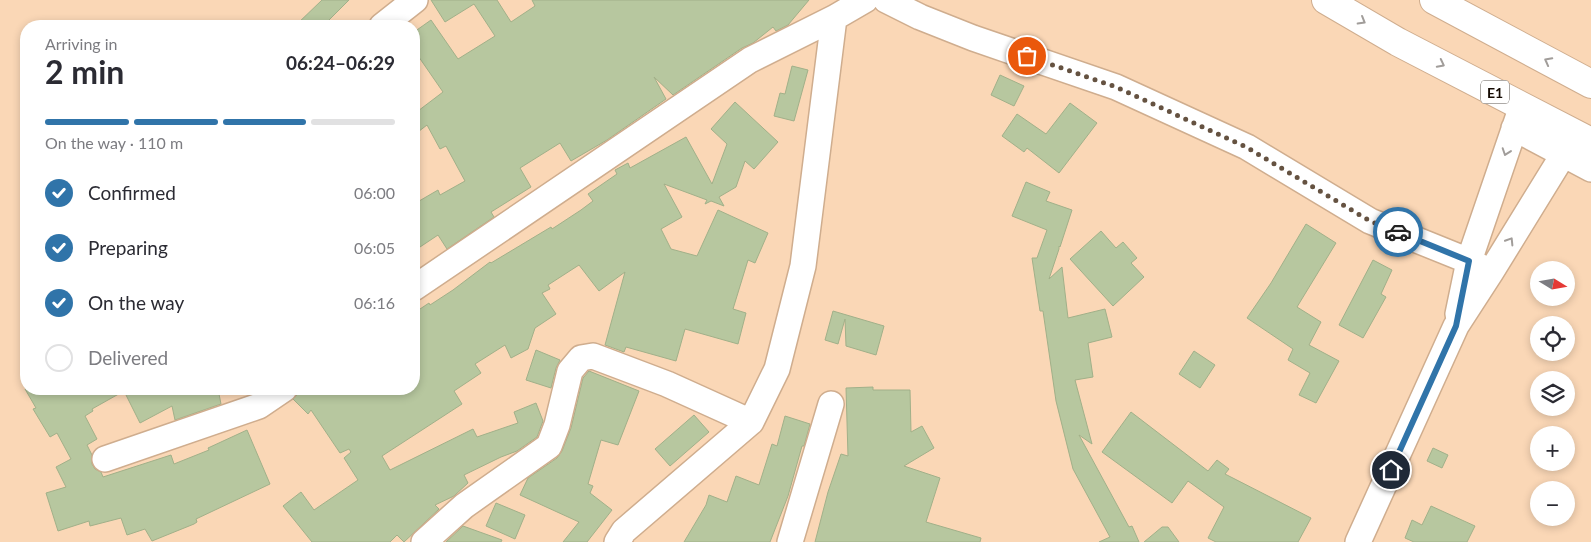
<!DOCTYPE html>
<meta charset="utf-8">
<style>
body{margin:0;font-family:Lato,sans-serif;background:#f7f7f7;color:#2b2b33;height:100vh;display:flex;flex-direction:column;font-size:19px;white-space:nowrap}
*{box-sizing:border-box;margin:0}
p{font-size:16px;color:#7c7c81}
.icon{flex:none;width:28px;height:28px;fill:none;stroke:currentColor;stroke-width:2;stroke-linecap:round;stroke-linejoin:round}
.map{position:relative;flex:1;overflow:hidden}
.side{position:absolute;left:20px;top:20px;width:400px;height:375px;display:flex;flex-direction:column;background:#fff;border-radius:20px;box-shadow:0 2px 8px #0003}
.side>*{flex:none}
.needle{width:32px;rotate:101deg}
.buttons{position:absolute;left:1530px;top:261px;display:grid;gap:10px}
.buttons a{display:grid;place-items:center;width:45px;height:45px;border-radius:50%;background:#fff;box-shadow:0 2px 8px #0003;font-size:25px}
.pin{position:absolute;display:grid;place-items:center;width:42px;height:42px;color:#fff;margin:-21px;border:2px solid #fff;border-radius:50%;box-shadow:0 1px 5px #0007}
.courier{position:absolute;display:grid;place-items:center;width:50px;height:50px;margin:-25px;border:4px solid #3074a9;border-radius:50%;background:#fff;color:#222;box-shadow:0 1px 6px #0007}
.head em{font-style:normal;font-weight:700}
.head div{display:flex;flex-direction:column-reverse}
.head{display:flex;align-items:center;justify-content:space-between;height:85px;padding:0 25px}
h1{font-size:32px;font-weight:700;line-height:38px}
.bar{display:grid;grid-template-columns:repeat(4,1fr);gap:8px 5px;align-content:center;height:60px;padding:0 25px}
.bar i{height:6px;border-radius:4px;background:#e1e1e2}
.bar .selected{background:#3074a9}
.bar p{grid-column:span 4}
ol{padding:0 25px;list-style:none}
li{display:flex;align-items:center;gap:15px;height:55px}
li p{margin-inline-start:auto}
li .icon{padding:5px;border-radius:50%;background:#3074a9;color:#fff;stroke-width:4}
li:last-child{color:#7c7c81}
li i{width:28px;height:28px;border:2px solid #e1e1e2;border-radius:50%}
.map>svg:first-child{display:block}
.building{fill:#b7c79f;stroke:#a1b089}
.lines{fill:none;stroke-linecap:round;stroke-linejoin:round}
.minor-casing{stroke:#cfad8e;stroke-width:28}
.highway-casing{stroke:#cfad8e;stroke-width:30}
.minor{stroke:#fff;stroke-width:25}
.highway{stroke:#fff;stroke-width:28}
.oneway{stroke:#a19d9a}
.done{stroke:#655241;stroke-width:5;stroke-dasharray:0 9}
.route{stroke:#3074a9;stroke-width:6}
.labels{text-anchor:middle;dominant-baseline:central;stroke-width:4;stroke-linejoin:round;paint-order:stroke}
.shield{fill:#fff;stroke:#5b544e;stroke-width:1}
.shield-label{font-size:14px;font-weight:bold;fill:#150a02}
</style>
<div class="map">
<svg width="1591" height="542" viewBox="0 0 1591 542">
<rect width="100%" height="100%" fill="#fad7b6"/>
<!-- building -->
<path class="building" d="M 322,0 L 349,0 L 323,26 L 295,26 Z
M 431,0 L 497,0 L 511,22 L 535,6 L 532,0 L 809,0 L 788,25 L 776,31 L 773,27 L 753,43 L 742,48 L 673,95 L 654,77 L 666,99 L 607,140 L 571,161 L 560,143 L 520,168 L 531,187 L 491,212 L 494,217 L 447,249 L 438,235 L 414,251 L 414,204 L 438,190 L 440,195 L 465,181 L 446,146 L 440,149 L 427,125 L 414,135 L 414,114 L 443,92 L 414,50 L 414,32 L 431,20 L 458,59 L 495,36 L 474,4 L 445,22 Z
M 792,66 L 808,70 L 794,121 L 774,116 L 780,93 L 785,94 Z
M 1000,75 L 1024,86 L 1014,106 L 991,95 Z
M 735,102 L 778,142 L 754,169 L 745,161 L 736,187 L 719,197 L 724,206 L 711,201 L 705,204 L 707,200 L 664,184 L 682,217 L 661,229 L 671,249 L 697,256 L 718,210 L 768,233 L 755,263 L 748,260 L 733,309 L 746,313 L 738,344 L 685,329 L 676,361 L 626,347 L 624,352 L 605,345 L 625,272 L 599,291 L 579,265 L 548,285 L 550,289 L 542,293 L 556,314 L 535,328 L 528,349 L 511,358 L 505,345 L 475,364 L 481,373 L 454,391 L 462,404 L 382,456 L 390,470 L 473,429 L 477,437 L 518,423 L 514,412 L 536,403 L 543,421 L 537,437 L 517,451 L 501,457 L 464,475 L 468,483 L 454,496 L 435,505 L 439,509 L 404,542 L 397,535 L 390,542 L 312,542 L 283,506 L 301,492 L 314,510 L 358,480 L 344,458 L 351,452 L 349,449 L 340,453 L 311,410 L 308,414 L 293,399 L 297,395 L 298,389 L 414,389 L 414,313 L 429,303 L 430,305 L 453,290 L 490,262 L 491,263 L 551,227 L 552,229 L 581,210 L 593,201 L 588,194 L 617,174 L 615,170 L 628,163 L 630,168 L 686,137 L 712,184 L 727,144 L 711,129 Z
M 1070,103 L 1097,123 L 1059,173 L 1027,148 L 1024,152 L 1002,136 L 1017,114 L 1046,134 Z
M 1026,182 L 1050,192 L 1046,201 L 1072,210 L 1060,247 L 1059,246 L 1059,249 L 1049,279 L 1062,267 L 1068,318 L 1105,309 L 1112,337 L 1088,343 L 1093,377 L 1075,380 L 1092,444 L 1079,435 L 1129,527 L 1132,526 L 1139,542 L 1099,542 L 1110,537 L 1073,469 L 1056,401 L 1043,311 L 1040,311 L 1032,258 L 1037,258 L 1047,230 L 1012,216 Z
M 1306,224 L 1336,243 L 1297,307 L 1321,322 L 1309,345 L 1339,361 L 1316,403 L 1299,395 L 1310,373 L 1288,360 L 1293,349 L 1247,318 L 1271,283 Z
M 1101,231 L 1116,248 L 1123,242 L 1137,258 L 1131,263 L 1144,277 L 1113,306 L 1070,259 Z
M 1373,260 L 1392,270 L 1381,294 L 1386,297 L 1363,338 L 1339,325 Z
M 833,311 L 884,326 L 876,355 L 846,346 L 845,319 L 838,344 L 825,340 Z
M 536,350 L 560,360 L 556,368 L 551,388 L 526,380 Z
M 1194,351 L 1215,365 L 1200,388 L 1179,374 Z
M 589,371 L 639,391 L 618,445 L 601,440 L 588,484 L 593,486 L 590,493 L 612,510 L 587,542 L 563,542 L 579,522 L 520,495 L 528,478 L 557,458 L 562,451 L 571,428 L 583,378 Z
M 873,387 L 873,390 L 910,390 L 911,432 L 922,426 L 934,448 L 904,466 L 940,478 L 926,522 L 981,538 L 980,542 L 815,542 L 828,492 L 841,454 L 848,456 L 846,388 Z
M 25,389 L 218,389 L 221,404 L 175,420 L 172,406 L 140,423 L 124,391 L 92,409 L 93,411 L 85,416 L 97,439 L 87,445 L 92,455 L 92,464 L 95,469 L 101,472 L 103,477 L 171,455 L 174,464 L 209,450 L 208,448 L 247,430 L 270,484 L 196,519 L 197,522 L 194,524 L 152,541 L 145,529 L 127,535 L 121,518 L 90,526 L 89,521 L 58,531 L 46,493 L 66,487 L 56,467 L 71,459 L 57,433 L 50,437 L 33,409 L 36,408 Z
M 1131,412 L 1208,471 L 1217,460 L 1229,469 L 1225,474 L 1311,518 L 1298,542 L 1216,542 L 1208,538 L 1224,507 L 1188,481 L 1172,503 L 1102,452 Z
M 694,415 L 709,432 L 670,466 L 655,449 Z
M 785,416 L 810,424 L 804,446 L 802,446 L 788,496 L 770,542 L 684,542 L 706,505 L 709,495 L 727,502 L 736,476 L 759,485 L 772,444 L 777,446 Z
M 1433,448 L 1448,455 L 1442,468 L 1427,461 Z
M 496,503 L 525,515 L 515,539 L 486,526 Z
M 1431,506 L 1475,526 L 1467,542 L 1414,542 L 1405,538 L 1412,520 L 1422,525 Z
M 463,526 L 502,540 L 501,542 L 446,542 Z
M 1162,527 L 1168,527 L 1179,542 L 1144,542 Z"/>
<g class="lines">
<!-- minor casing -->
<g class="minor-casing">
<path id="minor" d="M 886,0 L 920,17 L 973,38 L 1116,87 L 1247,147 L 1370,221 L 1469,261 L 1491,272
M 382,26 L 415,0
M 1514,128 L 1591,169
M 414,288 L 750,60 L 834,18 L 865,0
M 1458,314 L 1469,261 L 1522,106
M 105,459 L 259,406 L 284,389
M 424,542 L 464,506 L 549,446 L 557,425 L 570,371 L 581,358 L 593,356 L 667,384 L 751,422
M 617,542 L 624,531 L 751,422 L 777,369 L 803,266 L 834,18
M 790,542 L 831,404
M 1358,542 L 1456,326 L 1491,272 L 1576,134"/>
</g>
<!-- highway casing -->
<g class="highway-casing">
<path id="highway" d="M 1326,0 L 1398,42 L 1591,142
M 1434,0 L 1591,84"/>
</g>
<!-- minor -->
<use href="#minor" class="minor"/>
<!-- highway -->
<use href="#highway" class="highway"/>
</g>
<!-- one-way arrows -->
<defs><path id="oneway-chevron" d="M-2-3.5L2.5 0L-2 3.5" fill="none" stroke-width="1.6" stroke-linecap="round" stroke-linejoin="round" transform="scale(1.25)"/></defs>
<g class="oneway">
<use href="#oneway-chevron" transform="translate(1362 21) rotate(30)"/>
<use href="#oneway-chevron" transform="translate(1548 61) rotate(-152)"/>
<use href="#oneway-chevron" transform="translate(1441 64) rotate(27)"/>
<use href="#oneway-chevron" transform="translate(1506 152) rotate(109)"/>
<use href="#oneway-chevron" transform="translate(1510 241) rotate(-58)"/>
</g>
<g class="lines">
<!-- done -->
<path class="done" d="M 1027,56 L 1116,87 L 1246,147 L 1370,221 L 1398,232"/>
<!-- route -->
<path class="route" d="M 1391,470 L 1456,326 L 1469,261 L 1398,232"/>
</g>
<g class="labels">
<!-- shield labels -->
<rect class="shield" x="1481" y="80.5" width="28" height="23" rx="4"/>
<g class="shield-label">
<text x="1495" y="92">E1</text>
</g>
</g>
</svg>
<div class="buttons">
<a><svg class="needle" viewBox="-14 -14 28 28"><path d="M0-13l5 13h-10z" fill="#e53935"/><path d="M0 13l5-13h-10z" fill="#7c7c81"/></svg></a>
<a><svg class="icon" aria-label="locate" viewBox="0 0 24 24"><circle cx="12" cy="12" r="6"/><path d="M12 2v4M12 18v4M2 12h4M18 12h4"/></svg></a>
<a><svg class="icon" aria-label="layers" viewBox="0 0 24 24"><path d="M12 4l9 5-9 5-9-5zM3 14l9 5 9-5"/></svg></a>
<a>+</a>
<a>−</a>
</div>
<div class="pin" style="left:1027px;top:56px;background:#ea580c"><svg class="icon" aria-label="bag" viewBox="0 0 24 24"><path d="M5 8h14l-1 12H6zM9 8a3 3 0 0 1 6 0"/></svg></div>
<div class="pin" style="left:1391px;top:470px;background:#1f2937"><svg class="icon" aria-label="home" viewBox="0 0 24 24"><path d="M3 11l9-7 9 7M6 9v11h12V9"/></svg></div>
<div class="courier" style="left:1398px;top:232px"><svg class="icon" aria-label="car" viewBox="0 0 24 24"><path d="M5 17H2v-5l4-1 3-4h7l3 4 3 1v5h-3M9 17h6M6 11h13"/><circle cx="7" cy="17" r="2"/><circle cx="17" cy="17" r="2"/></svg></div>
<section class="side">
<div class="head"><div><h1>2 min</h1><p>Arriving in</p></div><em>06:24–06:29</em></div>
<div class="bar"><i class="selected"></i><i class="selected"></i><i class="selected"></i><i></i><p>On the way · 110 m</p></div>
<ol>
<li><svg class="icon" aria-label="check" viewBox="0 0 24 24"><path d="M5 12l5 5 9-10"/></svg>Confirmed<p>06:00</p></li>
<li><svg class="icon" aria-label="check" viewBox="0 0 24 24"><path d="M5 12l5 5 9-10"/></svg>Preparing<p>06:05</p></li>
<li><svg class="icon" aria-label="check" viewBox="0 0 24 24"><path d="M5 12l5 5 9-10"/></svg>On the way<p>06:16</p></li>
<li><i></i>Delivered</li>
</ol>
</section>
</div>
